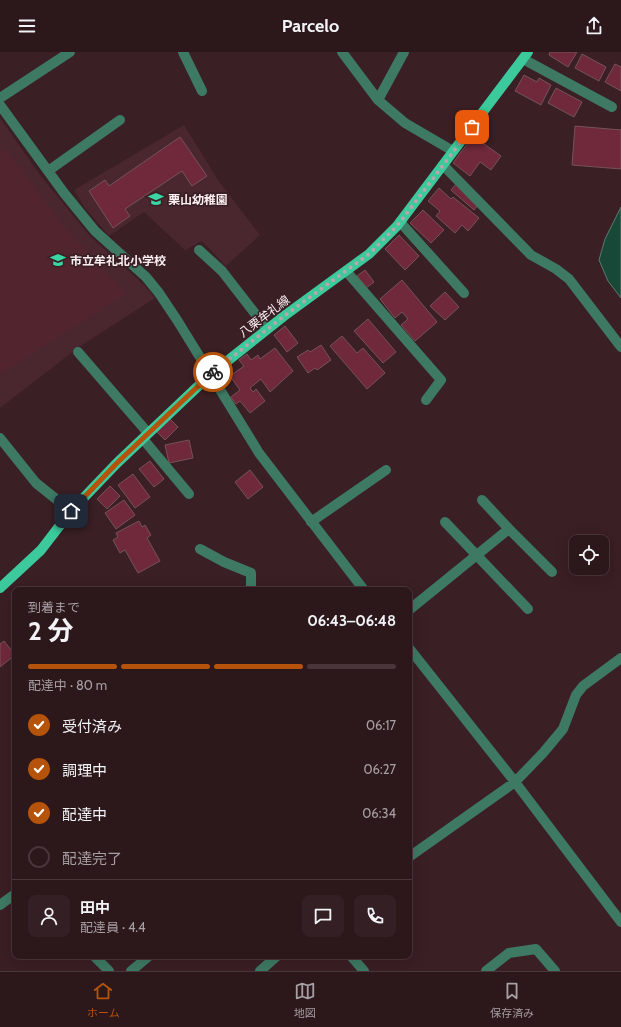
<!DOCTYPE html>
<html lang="ja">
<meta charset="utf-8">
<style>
body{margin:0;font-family:Cabin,"Noto Sans JP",sans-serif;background:#342024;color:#f1f3f6;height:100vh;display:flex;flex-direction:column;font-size:15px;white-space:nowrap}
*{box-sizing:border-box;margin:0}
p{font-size:13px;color:#a69fa3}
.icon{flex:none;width:22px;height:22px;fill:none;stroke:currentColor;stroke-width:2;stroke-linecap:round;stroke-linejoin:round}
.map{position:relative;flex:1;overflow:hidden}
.panel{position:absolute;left:12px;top:535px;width:400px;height:372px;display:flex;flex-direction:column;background:#2c171b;border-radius:8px;box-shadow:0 4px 16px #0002,0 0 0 1px #48363a}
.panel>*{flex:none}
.buttons{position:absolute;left:569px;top:483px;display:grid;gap:8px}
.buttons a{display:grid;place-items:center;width:40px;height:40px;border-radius:8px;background:#2c171b;box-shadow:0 4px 16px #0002,0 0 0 1px #48363a;font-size:20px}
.pin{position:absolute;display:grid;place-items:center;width:34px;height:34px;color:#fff;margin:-17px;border-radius:8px;box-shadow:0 2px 6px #0006}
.courier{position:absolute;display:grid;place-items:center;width:40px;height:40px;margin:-20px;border:3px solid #b45309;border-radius:50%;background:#fff;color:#222;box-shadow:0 1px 5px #0007}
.headline em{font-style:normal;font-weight:700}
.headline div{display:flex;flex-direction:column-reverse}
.headline{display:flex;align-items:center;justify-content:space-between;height:68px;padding:0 16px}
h1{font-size:26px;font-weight:700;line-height:30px}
.bar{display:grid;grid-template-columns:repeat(4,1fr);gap:6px 4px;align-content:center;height:48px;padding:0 16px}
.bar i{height:5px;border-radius:3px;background:#48363a}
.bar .active{background:#b45309}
.bar p{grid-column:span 4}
.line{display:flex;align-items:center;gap:10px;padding:0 16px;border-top:1px solid #48363a}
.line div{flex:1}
.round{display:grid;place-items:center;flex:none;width:42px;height:42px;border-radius:8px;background:#342024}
ol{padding:0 16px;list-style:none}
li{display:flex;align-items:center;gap:12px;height:44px}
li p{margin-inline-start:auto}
li .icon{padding:4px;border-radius:50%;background:#b45309;color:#fff;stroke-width:4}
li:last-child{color:#a69fa3}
li i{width:22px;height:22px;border:2px solid #48363a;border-radius:50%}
header{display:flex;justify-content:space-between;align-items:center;height:52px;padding:0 16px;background:#2c171b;font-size:18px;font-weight:700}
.menu{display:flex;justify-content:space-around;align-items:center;height:56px;border-top:1px solid #48363a;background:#2c171b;font-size:11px;color:#a69fa3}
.menu a{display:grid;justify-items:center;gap:2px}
.menu .active{color:#b45309}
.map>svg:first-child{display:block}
.built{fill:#4a272e}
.green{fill:#52252e}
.water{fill:#184938;stroke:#5c7b70}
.building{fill:#6f293a;stroke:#745358}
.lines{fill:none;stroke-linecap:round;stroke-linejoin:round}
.minor{stroke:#3d7963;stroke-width:10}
.major{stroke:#3cc99c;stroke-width:10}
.done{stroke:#b8a7aa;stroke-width:4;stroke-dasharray:0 7.2}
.route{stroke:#b45309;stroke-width:5}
.labels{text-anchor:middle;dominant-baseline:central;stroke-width:3.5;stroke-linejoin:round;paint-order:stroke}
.poi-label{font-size:12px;font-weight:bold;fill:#fcf0f2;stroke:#3a1f24;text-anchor:start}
.street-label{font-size:12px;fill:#fcf0f2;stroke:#3a1f24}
</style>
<header><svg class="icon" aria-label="menu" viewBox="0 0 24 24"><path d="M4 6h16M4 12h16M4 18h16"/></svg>Parcelo<svg class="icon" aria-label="share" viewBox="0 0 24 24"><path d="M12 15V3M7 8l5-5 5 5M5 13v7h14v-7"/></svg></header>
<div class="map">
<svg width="621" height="919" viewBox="0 0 621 919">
<rect width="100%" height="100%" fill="#3a1f24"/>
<!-- built -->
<path class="built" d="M 0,66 L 40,123 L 90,184 L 143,232 L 155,246 L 79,295 L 0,356 Z
M 184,73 L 218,128 L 260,183 L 226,214 L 202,189 L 185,198 L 144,160 L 109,184 L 85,156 L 74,138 Z"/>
<!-- green -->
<path class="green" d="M 6,97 L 59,168 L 126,242 L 0,322 L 0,100 Z"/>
<!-- water -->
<path class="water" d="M 621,155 L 621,246 L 608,229 L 599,208 L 605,187 Z"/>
<!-- building -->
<path class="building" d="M 550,0 L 577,0 L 568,15 L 549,3 Z
M 582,2 L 606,15 L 599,29 L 575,16 Z
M 615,12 L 621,15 L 621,39 L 605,30 Z
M 524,23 L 537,30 L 539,26 L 551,33 L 541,53 L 515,39 Z
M 556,36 L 582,50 L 574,65 L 548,51 Z
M 575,74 L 621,78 L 621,117 L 572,113 Z
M 473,84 L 501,104 L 491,118 L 480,110 L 470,124 L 453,111 Z
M 180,85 L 207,124 L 192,134 L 182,119 L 125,157 L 130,164 L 113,176 L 89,139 L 105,128 L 109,134 Z
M 457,131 L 479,152 L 474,158 L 451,138 Z
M 439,136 L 451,147 L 453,145 L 479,166 L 468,179 L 462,173 L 455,181 L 436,164 L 440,159 L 428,149 Z
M 423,158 L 444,178 L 431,191 L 410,171 Z
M 399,183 L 419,204 L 405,218 L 385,197 Z
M 365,218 L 374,230 L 366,236 L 357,224 Z
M 402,228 L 437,270 L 415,289 L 401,273 L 408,267 L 402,260 L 395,266 L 380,247 Z
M 445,240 L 459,255 L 445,268 L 430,254 Z
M 368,267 L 396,300 L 383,311 L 354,279 Z
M 285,274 L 298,291 L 287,300 L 274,283 Z
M 342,284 L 357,301 L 363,296 L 385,321 L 367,337 L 330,294 Z
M 321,293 L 331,308 L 317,318 L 315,316 L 308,321 L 297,305 L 308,298 L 310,300 Z
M 275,296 L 293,319 L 270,340 L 261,327 L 250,336 L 253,340 L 256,337 L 265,349 L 250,361 L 240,349 L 236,352 L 231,345 L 240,338 L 230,324 L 244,314 L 239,308 L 247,302 L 251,308 L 258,303 L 260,307 Z
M 170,367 L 178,375 L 165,388 L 157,380 Z
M 189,388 L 193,406 L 169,411 L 165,393 Z
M 150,409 L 164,427 L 154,435 L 139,417 Z
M 250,418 L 263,435 L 248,447 L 235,430 Z
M 133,422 L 150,445 L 135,456 L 118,433 Z
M 110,434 L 120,444 L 107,457 L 97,447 Z
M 124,448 L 135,463 L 116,477 L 105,461 Z
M 139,469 L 142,475 L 145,473 L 151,483 L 147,486 L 160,509 L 138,521 L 125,498 L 120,501 L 113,488 L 118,485 L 116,481 Z
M 4,589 L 15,603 L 0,615 L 0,592 Z"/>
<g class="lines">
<!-- minor -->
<path class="minor" d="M 183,0 L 202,39
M 342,0 L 378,48 L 405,71 L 453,99
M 523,7 L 612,55
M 0,46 L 70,0
M 378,48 L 404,0
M 0,53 L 64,141 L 95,179 L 146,225 L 159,241 L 177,268 L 259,401 L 364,538
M 443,113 L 531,203 L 556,217 L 569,227 L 621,295
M 48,119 L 120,68
M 400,170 L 464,241
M 199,198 L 222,219 L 267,277
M 346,219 L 441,328 L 426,348
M 78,300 L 148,381
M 0,386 L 36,431 L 71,459
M 143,387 L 189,442
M 482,448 L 509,477 L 552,520
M 311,470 L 386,418
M 445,470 L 528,557
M 200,497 L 224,510 L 251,521 L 251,538
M 409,558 L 509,477
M 409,596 L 515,730 L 621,870
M 409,805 L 515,730 L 543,701 L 563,677 L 576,643 L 583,634 L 621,606
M 0,853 L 15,842
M 94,904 L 109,919
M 351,904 L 364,919
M 131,919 L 149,904
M 260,919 L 277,904
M 486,919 L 509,901 L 536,897 L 555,919"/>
<!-- major -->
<path class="major" d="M 0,536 L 41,498 L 71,459 L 117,411 L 211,322 L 284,264 L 369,202 L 397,174 L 528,0"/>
</g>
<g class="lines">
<!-- done -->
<path class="done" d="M 213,320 L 284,264 L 369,202 L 397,174 L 472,75"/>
<!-- route -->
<path class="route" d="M 71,459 L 117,411 L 213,320"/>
</g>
<!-- icons -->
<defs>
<g id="school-bare" transform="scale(1.2)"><path d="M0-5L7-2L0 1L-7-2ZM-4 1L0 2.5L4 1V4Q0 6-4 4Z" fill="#3bd4a4" stroke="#3a1f24" stroke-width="2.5" paint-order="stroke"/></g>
</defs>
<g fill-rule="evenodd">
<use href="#school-bare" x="156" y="147"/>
<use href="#school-bare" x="58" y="208"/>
</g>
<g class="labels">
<!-- poi labels -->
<g class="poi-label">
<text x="168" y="147">栗山幼稚園</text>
<text x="70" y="208">市立牟礼北小学校</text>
</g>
<!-- street labels -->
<g class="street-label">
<text transform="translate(264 264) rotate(-37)">八栗牟礼線</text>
</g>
</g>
</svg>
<div class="buttons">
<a><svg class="icon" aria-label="locate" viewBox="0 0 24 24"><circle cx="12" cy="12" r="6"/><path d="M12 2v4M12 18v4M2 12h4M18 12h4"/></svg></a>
</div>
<div class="pin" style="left:472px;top:75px;background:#ea580c"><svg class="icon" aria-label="bag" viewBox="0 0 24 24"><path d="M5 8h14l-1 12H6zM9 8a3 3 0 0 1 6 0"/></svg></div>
<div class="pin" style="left:71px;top:459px;background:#1f2937"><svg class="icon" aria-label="home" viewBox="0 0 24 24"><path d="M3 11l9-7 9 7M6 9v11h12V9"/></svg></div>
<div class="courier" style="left:213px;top:320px"><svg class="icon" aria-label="bike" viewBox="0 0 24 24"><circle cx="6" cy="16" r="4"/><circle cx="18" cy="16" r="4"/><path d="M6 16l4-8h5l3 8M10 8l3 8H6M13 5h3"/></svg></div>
<section class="panel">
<div class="headline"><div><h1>2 分</h1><p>到着まで</p></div><em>06:43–06:48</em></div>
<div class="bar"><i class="active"></i><i class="active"></i><i class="active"></i><i></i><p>配達中 · 80 m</p></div>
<ol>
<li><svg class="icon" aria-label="check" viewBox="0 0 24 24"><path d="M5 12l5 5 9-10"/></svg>受付済み<p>06:17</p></li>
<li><svg class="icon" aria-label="check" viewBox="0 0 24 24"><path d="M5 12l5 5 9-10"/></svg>調理中<p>06:27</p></li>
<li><svg class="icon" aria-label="check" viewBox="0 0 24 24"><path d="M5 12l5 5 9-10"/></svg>配達中<p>06:34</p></li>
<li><i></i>配達完了</li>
</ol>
<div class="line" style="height:72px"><a class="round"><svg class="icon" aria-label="person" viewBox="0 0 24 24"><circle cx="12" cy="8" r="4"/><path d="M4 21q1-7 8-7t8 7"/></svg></a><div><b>田中</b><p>配達員 · 4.4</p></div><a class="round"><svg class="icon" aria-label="chat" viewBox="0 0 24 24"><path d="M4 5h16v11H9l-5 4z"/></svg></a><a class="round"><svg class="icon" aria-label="phone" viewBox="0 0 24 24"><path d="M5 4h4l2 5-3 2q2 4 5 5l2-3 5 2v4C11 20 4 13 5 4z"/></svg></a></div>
</section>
</div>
<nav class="menu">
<a class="active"><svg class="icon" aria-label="home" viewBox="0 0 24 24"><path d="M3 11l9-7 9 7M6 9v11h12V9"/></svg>ホーム</a>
<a><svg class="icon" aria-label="map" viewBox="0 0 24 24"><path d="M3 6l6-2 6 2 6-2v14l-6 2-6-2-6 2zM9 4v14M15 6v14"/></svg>地図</a>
<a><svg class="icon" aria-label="saved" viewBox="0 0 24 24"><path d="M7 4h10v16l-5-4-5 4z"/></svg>保存済み</a>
</nav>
